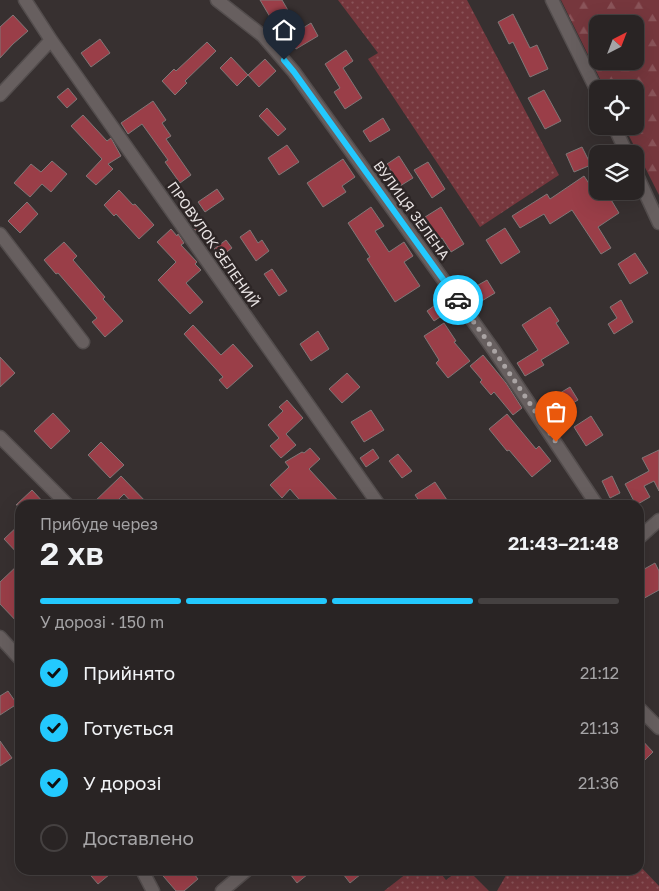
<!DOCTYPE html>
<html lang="uk">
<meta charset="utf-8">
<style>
body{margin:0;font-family:"Golos Text",sans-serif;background:#312c2c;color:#f1f3f6;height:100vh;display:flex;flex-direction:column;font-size:19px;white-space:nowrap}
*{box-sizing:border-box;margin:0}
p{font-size:16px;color:#a5a4a6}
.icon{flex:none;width:28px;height:28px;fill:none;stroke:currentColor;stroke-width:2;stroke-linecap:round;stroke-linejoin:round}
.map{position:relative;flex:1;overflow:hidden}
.drawer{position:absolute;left:15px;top:500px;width:629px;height:375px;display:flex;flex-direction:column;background:#292424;border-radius:15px;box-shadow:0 5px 20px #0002,0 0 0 1px #454141}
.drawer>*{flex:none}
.needle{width:32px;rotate:42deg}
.tools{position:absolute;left:589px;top:15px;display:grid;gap:10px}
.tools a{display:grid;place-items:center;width:55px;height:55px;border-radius:10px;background:#292424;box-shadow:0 5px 20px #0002,0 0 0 1px #454141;font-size:25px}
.pin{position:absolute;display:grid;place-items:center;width:42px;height:42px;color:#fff;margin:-51px -21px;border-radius:50% 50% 50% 0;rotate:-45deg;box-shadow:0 0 5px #0007}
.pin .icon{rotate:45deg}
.courier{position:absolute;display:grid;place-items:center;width:50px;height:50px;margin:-25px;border:4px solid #23c9fe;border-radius:50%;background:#fff;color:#222;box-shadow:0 1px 6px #0007}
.overview em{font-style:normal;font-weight:600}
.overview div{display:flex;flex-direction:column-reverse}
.overview{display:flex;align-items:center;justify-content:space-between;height:85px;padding:0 25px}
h1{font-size:32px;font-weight:600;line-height:38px}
.bar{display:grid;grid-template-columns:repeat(4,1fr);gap:8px 5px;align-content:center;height:60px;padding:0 25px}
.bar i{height:6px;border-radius:4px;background:#454141}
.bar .selected{background:#23c9fe}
.bar p{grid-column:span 4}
ol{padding:0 25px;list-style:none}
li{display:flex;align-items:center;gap:15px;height:55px}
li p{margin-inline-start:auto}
li .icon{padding:5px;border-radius:50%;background:#23c9fe;color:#111;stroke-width:4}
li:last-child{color:#a5a4a6}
li i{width:28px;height:28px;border:2px solid #454141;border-radius:50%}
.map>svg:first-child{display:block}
.forest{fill:url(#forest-firs);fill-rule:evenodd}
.park{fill:url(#park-dots)}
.building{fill:#9a3e48;stroke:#807777}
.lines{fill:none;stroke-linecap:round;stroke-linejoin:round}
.minor-casing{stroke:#534d4d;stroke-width:15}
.minor{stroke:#675f5f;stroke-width:12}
.done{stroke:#aaa4a4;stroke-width:5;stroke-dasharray:0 9}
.route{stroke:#23c9fe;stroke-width:6}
.labels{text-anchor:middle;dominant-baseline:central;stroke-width:5;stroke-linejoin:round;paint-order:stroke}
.street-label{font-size:14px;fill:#e8e3e3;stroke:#2d2626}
</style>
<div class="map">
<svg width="659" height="891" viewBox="0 0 659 891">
<defs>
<pattern id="forest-firs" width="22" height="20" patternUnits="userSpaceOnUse" patternTransform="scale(1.25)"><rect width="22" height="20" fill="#76373d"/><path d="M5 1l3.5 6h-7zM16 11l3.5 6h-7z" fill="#8a5459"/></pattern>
<pattern id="park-dots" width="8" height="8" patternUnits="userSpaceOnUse" patternTransform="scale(1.25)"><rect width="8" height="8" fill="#76373d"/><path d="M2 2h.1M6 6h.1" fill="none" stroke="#8a5459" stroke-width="1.8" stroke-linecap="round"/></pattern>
</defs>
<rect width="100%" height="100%" fill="#373030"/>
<!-- forest -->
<path class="forest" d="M 561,0 L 659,0 L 659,195 L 624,126 L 635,126 L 635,89 L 605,89 ZM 598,24 L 635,24 L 635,61 L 598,61 Z"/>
<!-- park -->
<path class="park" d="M 338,0 L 467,0 L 559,175 L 480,227 L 368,59 L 378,53 Z
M 639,865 L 659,886 L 659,891 L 497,891 L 509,870 L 639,870 Z
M 411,870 L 438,870 L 446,880 L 459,870 L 468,870 L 489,891 L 384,891 Z"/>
<!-- building -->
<path class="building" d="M 260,0 L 282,0 L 289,12 L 273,22 Z
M 513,14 L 530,48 L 537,45 L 548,69 L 530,77 L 513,42 L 509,44 L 498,22 Z
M 13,15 L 28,31 L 13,44 L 0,58 L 0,27 Z
M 311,23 L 318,36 L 296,49 L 288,37 Z
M 100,39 L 110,53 L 91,67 L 81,53 Z
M 207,42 L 216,51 L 185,81 L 187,83 L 175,95 L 162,81 L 174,69 L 176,71 Z
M 346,50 L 353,61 L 343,68 L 362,98 L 345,109 L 334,92 L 340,88 L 325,64 Z
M 231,57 L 248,75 L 237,86 L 220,68 Z
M 265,59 L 276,71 L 259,87 L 248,75 Z
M 68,88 L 77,99 L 67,108 L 57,97 Z
M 544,90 L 561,121 L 545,129 L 528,98 Z
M 153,101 L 166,120 L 162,123 L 171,136 L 166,139 L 191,175 L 180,183 L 165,162 L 168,160 L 142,124 L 128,134 L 121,123 Z
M 267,108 L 286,129 L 278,136 L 259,116 Z
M 83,115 L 107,141 L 111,138 L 121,156 L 108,164 L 113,169 L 96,185 L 86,176 L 102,159 L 71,126 Z
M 383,118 L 390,130 L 370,142 L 363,131 Z
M 287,145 L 299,162 L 279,175 L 268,158 Z
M 582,147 L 591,165 L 574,172 L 566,154 Z
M 399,156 L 413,178 L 400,186 L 387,164 Z
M 343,159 L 355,177 L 342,186 L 346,192 L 323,207 L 307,183 Z
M 52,161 L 67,174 L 51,192 L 42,184 L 30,197 L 14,183 L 31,164 L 41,172 Z
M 428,162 L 445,189 L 432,198 L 414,170 Z
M 584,176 L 594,191 L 620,191 L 610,198 L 619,213 L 598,227 L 611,248 L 601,254 L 572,210 L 550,224 L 544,214 L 520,228 L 512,216 L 547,194 L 550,199 Z
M 217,189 L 224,199 L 205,212 L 198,202 Z
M 119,190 L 133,205 L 135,204 L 154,225 L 139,239 L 116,214 L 114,216 L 104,205 Z
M 27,202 L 38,214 L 20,233 L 8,221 Z
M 371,207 L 384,226 L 375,231 L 389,252 L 404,242 L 413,256 L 404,262 L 420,286 L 395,302 L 367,259 L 370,257 L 348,223 Z
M 441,207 L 464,244 L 451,252 L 442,238 L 440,239 L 425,217 Z
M 200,219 L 205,227 L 197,233 L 192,225 Z
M 505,228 L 520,252 L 501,264 L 486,240 Z
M 171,229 L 177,236 L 178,234 L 184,243 L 181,245 L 197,262 L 195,264 L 201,270 L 186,283 L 203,302 L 190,314 L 158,280 L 176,262 L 157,242 Z
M 250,230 L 258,243 L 262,240 L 269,251 L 256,261 L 240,237 Z
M 226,240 L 232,248 L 220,257 L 214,249 Z
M 64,242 L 77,256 L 73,260 L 105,297 L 103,299 L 123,321 L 105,337 L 92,322 L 97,318 L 58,273 L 56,274 L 44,260 Z
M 635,253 L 648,273 L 630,284 L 618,264 Z
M 272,269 L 287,291 L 279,296 L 264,274 Z
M 487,280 L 495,293 L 475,305 L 466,292 Z
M 445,298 L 452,309 L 434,321 L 427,311 Z
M 621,300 L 633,322 L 614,334 L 608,324 L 617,318 L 610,307 Z
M 550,307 L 559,321 L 556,323 L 569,343 L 541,360 L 544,365 L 525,376 L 517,363 L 538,350 L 522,325 Z
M 444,323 L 456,341 L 454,342 L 470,361 L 448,378 L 436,363 L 439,360 L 424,336 Z
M 193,325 L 221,355 L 233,344 L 253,366 L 227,389 L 219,380 L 223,377 L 184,334 Z
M 318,331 L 329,349 L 311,361 L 300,344 Z
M 483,355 L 506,383 L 522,408 L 513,415 L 494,392 L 491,395 L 480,382 L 482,380 L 470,366 Z
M 0,357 L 15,373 L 0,387 Z
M 347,373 L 360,387 L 342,403 L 329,389 Z
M 570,387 L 578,400 L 563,409 L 555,396 Z
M 287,400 L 303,418 L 286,434 L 296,445 L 281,458 L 270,446 L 279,438 L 268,425 L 283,411 L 279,407 Z
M 371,410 L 384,430 L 364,442 L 351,422 Z
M 53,413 L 70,431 L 51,449 L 34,431 Z
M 507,414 L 536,449 L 539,446 L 551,461 L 532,477 L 509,450 L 507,451 L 489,429 Z
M 591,416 L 603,435 L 586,446 L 574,427 Z
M 101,442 L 124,465 L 110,478 L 88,455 Z
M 310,448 L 320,459 L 309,469 L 342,505 L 304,505 L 290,489 L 282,498 L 270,485 L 289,467 L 285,462 L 302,452 L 304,453 Z
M 373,449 L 379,458 L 366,467 L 360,458 Z
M 659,450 L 659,491 L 654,481 L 644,486 L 650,497 L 636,505 L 625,484 L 649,471 L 642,458 Z
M 398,454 L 412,471 L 402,478 L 389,461 Z
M 121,476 L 149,505 L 134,505 L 124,494 L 113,505 L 91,505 Z
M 612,476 L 620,493 L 610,498 L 602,481 Z
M 435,482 L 447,500 L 439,505 L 422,505 L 415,495 Z
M 32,490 L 46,505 L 16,505 Z
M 20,524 L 20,556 L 4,539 Z
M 20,563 L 20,625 L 0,604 L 0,582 Z
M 655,563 L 659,571 L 659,590 L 639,601 L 639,572 Z
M 8,691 L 17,704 L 0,715 L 0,696 Z
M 639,737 L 653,752 L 639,766 Z
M 0,741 L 12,758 L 0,766 Z
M 86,870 L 115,870 L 98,884 Z
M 158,870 L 191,870 L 198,879 L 184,891 L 176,891 Z
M 287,870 L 313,870 L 297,883 Z
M 340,870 L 366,870 L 350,883 Z"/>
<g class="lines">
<!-- minor casing -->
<g class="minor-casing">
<path id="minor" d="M 25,0 L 51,40 L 379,505
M 217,0 L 263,36 L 294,72 L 493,349 L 597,505
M 552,0 L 598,93
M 0,95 L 51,40
M 614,126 L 627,154
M 635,171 L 659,223
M 0,234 L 83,342
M 0,437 L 68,505
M 639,538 L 659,520
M 0,637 L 20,659
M 639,708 L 659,728
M 142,870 L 153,891
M 222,891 L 247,870"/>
</g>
<!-- minor -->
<use href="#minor" class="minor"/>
</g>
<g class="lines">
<!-- done -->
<path class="done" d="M 458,300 L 493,349 L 556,442"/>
<!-- route -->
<path class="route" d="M 284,60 L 294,72 L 458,300"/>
</g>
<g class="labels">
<!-- street labels -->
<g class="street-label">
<text transform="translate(412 210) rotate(54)">ВУЛИЦЯ ЗЕЛЕНА</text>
<text transform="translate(214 244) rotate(55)">ПРОВУЛОК ЗЕЛЕНИЙ</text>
</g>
</g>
</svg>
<div class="tools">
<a><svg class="needle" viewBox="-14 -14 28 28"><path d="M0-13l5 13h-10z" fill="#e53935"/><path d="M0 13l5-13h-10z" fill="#a5a4a6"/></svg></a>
<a><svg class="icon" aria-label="locate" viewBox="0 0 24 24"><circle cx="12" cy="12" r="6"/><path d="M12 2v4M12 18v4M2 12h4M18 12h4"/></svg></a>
<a><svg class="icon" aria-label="layers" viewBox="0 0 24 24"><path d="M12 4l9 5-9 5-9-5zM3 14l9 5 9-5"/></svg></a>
</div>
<div class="pin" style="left:556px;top:442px;background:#ea580c"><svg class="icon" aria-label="bag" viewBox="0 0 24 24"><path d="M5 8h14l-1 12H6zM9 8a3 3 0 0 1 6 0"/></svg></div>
<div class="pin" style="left:284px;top:60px;background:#1f2937"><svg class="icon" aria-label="home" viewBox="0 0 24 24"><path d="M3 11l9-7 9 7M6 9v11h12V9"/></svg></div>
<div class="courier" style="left:458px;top:300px"><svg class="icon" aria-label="car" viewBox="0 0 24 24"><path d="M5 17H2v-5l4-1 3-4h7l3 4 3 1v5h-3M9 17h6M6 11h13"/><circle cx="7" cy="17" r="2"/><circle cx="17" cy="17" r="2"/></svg></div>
<section class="drawer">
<div class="overview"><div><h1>2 хв</h1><p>Прибуде через</p></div><em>21:43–21:48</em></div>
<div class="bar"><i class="selected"></i><i class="selected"></i><i class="selected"></i><i></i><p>У дорозі · 150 m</p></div>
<ol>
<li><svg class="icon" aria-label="check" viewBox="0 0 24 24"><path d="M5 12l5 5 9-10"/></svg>Прийнято<p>21:12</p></li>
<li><svg class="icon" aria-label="check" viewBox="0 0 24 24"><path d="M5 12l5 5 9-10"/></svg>Готується<p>21:13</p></li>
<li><svg class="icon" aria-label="check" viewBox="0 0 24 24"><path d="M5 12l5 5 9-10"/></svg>У дорозі<p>21:36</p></li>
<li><i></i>Доставлено</li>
</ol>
</section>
</div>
